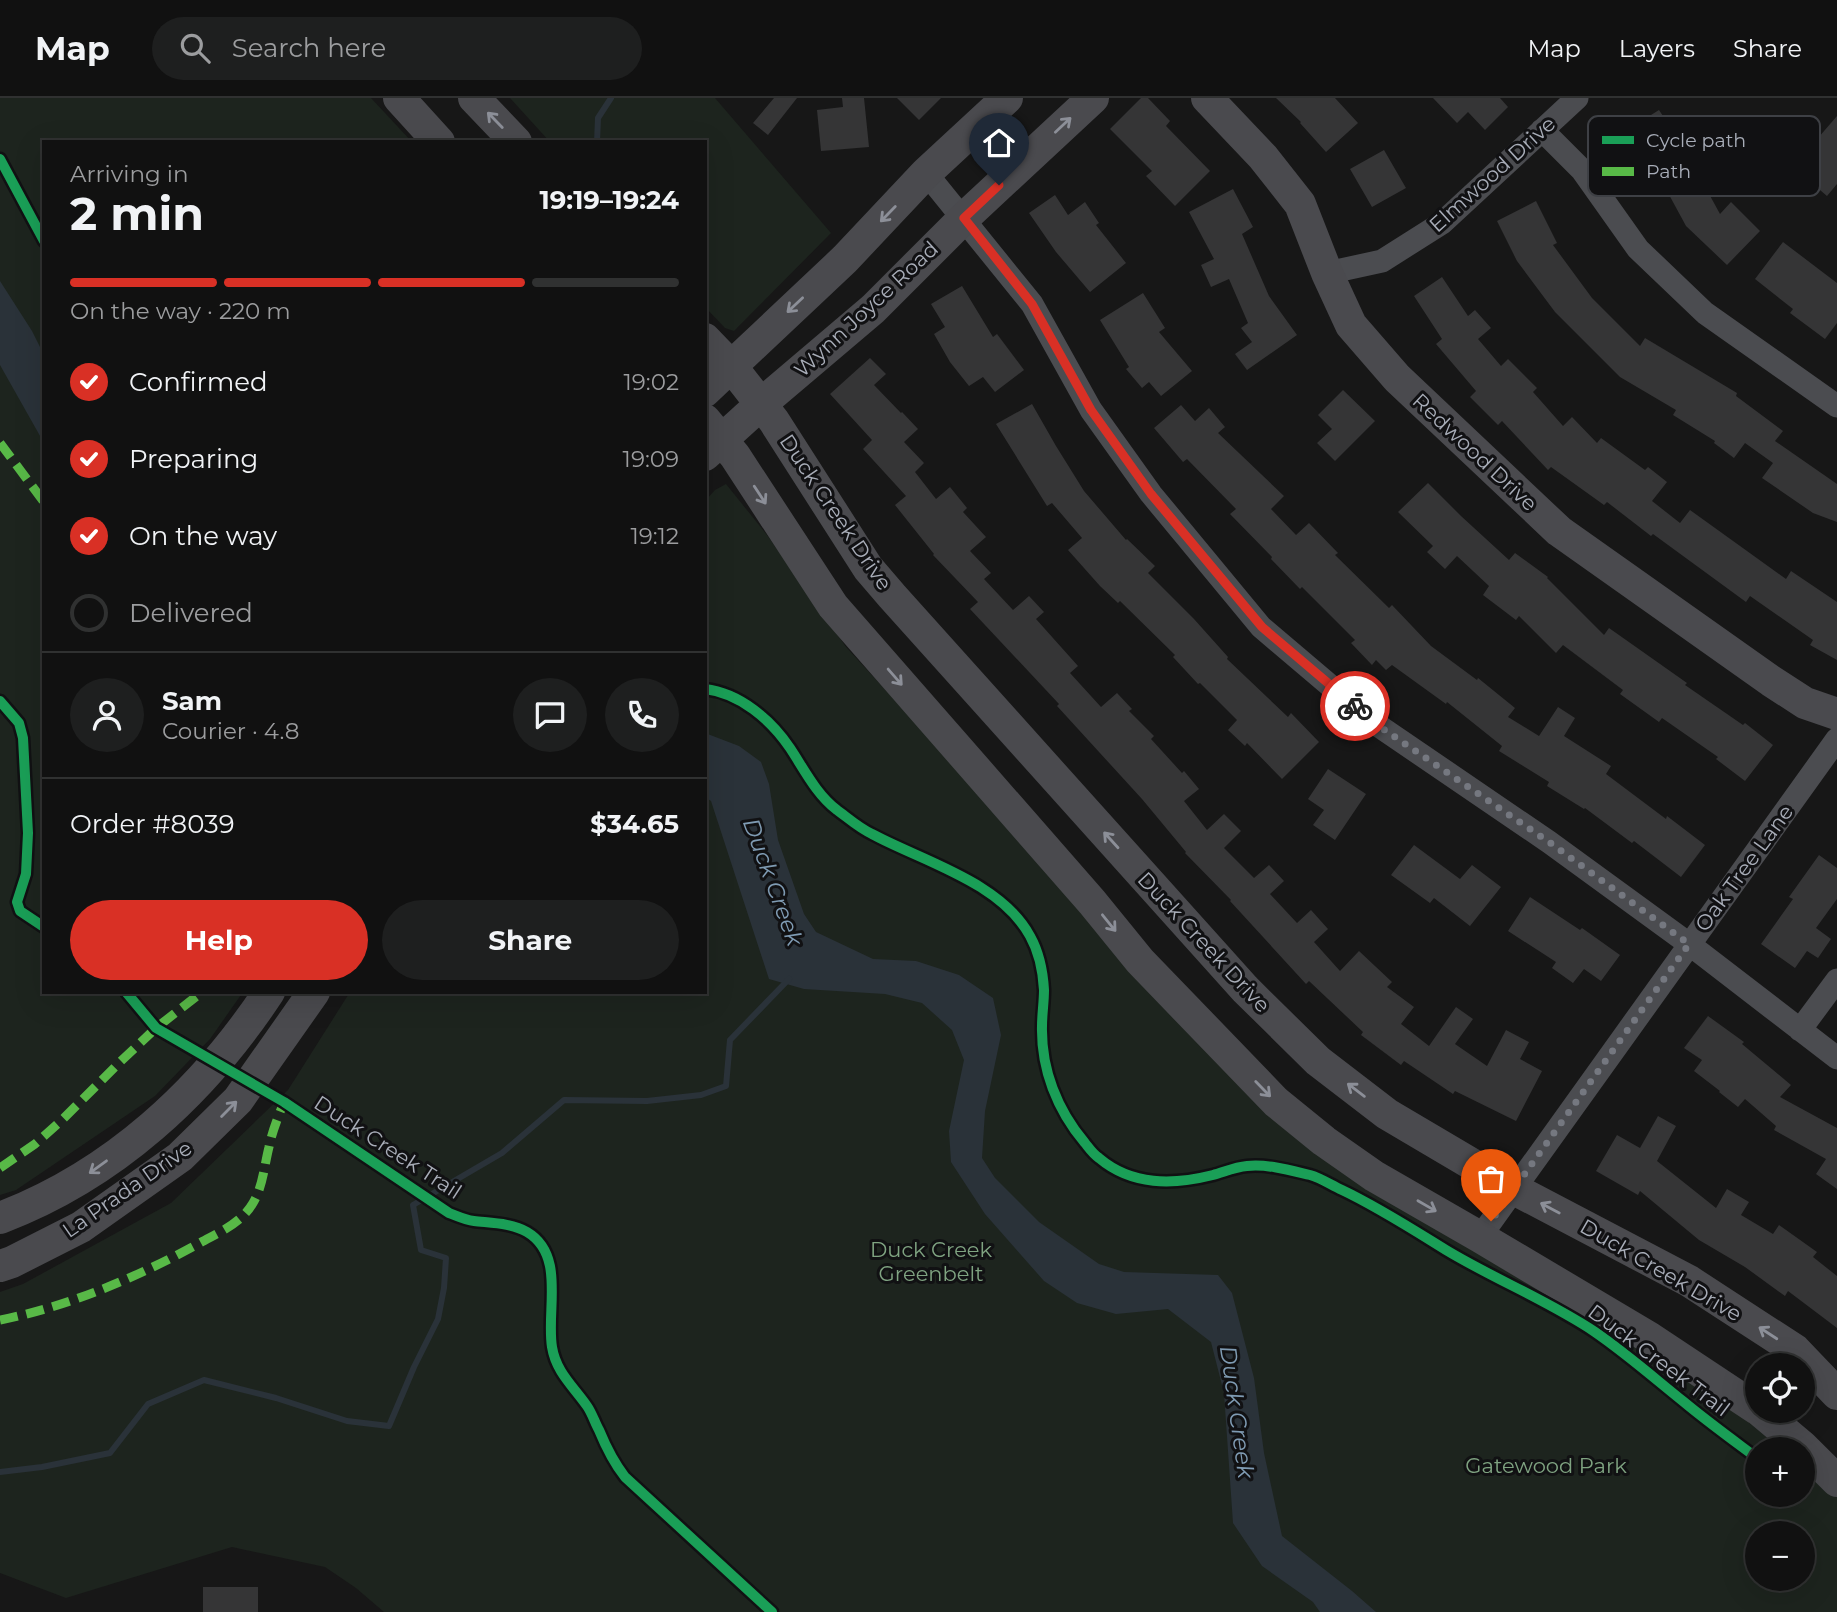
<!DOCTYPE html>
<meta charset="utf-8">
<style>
body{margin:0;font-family:Montserrat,sans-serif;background:#1e1f1f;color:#f1f3f6;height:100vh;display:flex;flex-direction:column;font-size:26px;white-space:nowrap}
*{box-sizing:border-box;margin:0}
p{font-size:23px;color:#9c9d9f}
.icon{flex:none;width:38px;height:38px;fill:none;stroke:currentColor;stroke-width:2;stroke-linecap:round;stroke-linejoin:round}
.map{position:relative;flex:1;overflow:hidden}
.details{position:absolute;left:42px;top:42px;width:665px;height:854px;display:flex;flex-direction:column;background:#111;border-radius:0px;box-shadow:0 7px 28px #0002,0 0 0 2px #303131}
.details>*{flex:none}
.controls{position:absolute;left:1745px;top:1255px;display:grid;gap:14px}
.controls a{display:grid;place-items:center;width:70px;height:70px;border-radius:50%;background:#111;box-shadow:0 7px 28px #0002,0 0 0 2px #303131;font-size:35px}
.pin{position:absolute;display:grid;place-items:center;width:60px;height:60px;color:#fff;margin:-72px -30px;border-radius:50% 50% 50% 0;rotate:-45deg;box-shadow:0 0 7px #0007}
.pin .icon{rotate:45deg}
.courier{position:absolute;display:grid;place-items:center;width:70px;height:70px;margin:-35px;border:5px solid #d93025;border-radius:50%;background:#fff;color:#222;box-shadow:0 2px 9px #0007}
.summary em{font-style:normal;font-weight:700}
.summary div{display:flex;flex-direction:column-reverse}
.summary{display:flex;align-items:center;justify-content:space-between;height:119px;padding:0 28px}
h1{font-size:46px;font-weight:700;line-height:52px}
.bar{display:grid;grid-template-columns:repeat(4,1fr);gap:10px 7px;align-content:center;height:84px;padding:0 28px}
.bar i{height:9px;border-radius:5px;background:#303131}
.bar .current{background:#d93025}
.bar p{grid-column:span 4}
.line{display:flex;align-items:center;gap:18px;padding:0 28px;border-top:2px solid #303131}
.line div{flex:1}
.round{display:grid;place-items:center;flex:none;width:74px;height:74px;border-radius:37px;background:#1e1f1f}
ol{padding:0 28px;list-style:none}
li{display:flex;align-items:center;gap:21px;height:77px}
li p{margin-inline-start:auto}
li .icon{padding:7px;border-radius:50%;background:#d93025;color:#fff;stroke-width:4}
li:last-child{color:#9c9d9f}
li i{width:38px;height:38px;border:4px solid #303131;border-radius:50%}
.primary-button{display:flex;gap:14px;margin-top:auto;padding:14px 28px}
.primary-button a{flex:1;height:80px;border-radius:42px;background:#d93025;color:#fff;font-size:28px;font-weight:700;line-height:80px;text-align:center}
.primary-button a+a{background:#1e1f1f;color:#f1f3f6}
header{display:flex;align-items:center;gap:42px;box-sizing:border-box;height:98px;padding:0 35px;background:#111;border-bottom:2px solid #303131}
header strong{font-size:33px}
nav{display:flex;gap:38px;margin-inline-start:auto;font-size:24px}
.search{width:490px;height:63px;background:#1e1f1f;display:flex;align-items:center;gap:18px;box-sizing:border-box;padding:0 24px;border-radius:38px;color:#9c9d9f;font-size:26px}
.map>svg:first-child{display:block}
.green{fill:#1d241e;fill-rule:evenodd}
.water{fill:#2a3239}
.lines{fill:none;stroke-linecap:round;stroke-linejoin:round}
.stream{stroke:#2a3239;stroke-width:6}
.building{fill:#353536}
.street{stroke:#4b4c50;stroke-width:23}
.secondary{stroke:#4a4a4e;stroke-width:32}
.quiet{stroke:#58b947;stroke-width:9;stroke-dasharray:18 9;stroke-linecap:butt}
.cycleway-casing{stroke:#111113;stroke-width:15}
.cycleway{stroke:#1a9f57;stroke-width:10}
.oneway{stroke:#8c8f98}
.done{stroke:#757880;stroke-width:7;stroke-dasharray:0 12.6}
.route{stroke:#d93025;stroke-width:9}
.labels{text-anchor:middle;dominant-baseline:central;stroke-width:6;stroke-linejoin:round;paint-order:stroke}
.street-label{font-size:21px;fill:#a8adb8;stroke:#111113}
.park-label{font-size:21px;fill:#7fa381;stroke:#111113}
.water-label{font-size:23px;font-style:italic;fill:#7f9bb3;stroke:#111113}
.key{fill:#111113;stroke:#3e4045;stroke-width:2}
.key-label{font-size:19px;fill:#a8adb8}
</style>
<header>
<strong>Map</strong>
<div class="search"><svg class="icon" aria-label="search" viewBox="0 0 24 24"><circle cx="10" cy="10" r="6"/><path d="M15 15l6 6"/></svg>Search here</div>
<nav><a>Map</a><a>Layers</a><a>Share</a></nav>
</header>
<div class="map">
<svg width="1837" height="1514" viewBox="0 0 1837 1514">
<rect width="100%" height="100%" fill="#171717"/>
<!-- green -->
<path class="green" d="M 0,0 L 371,0 L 412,44 L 44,44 L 44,894 L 243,894 L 210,941 L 155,998 L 16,1092 L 0,1097 Z
M 510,0 L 715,0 L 831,135 L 734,233 L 725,230 L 705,209 L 705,44 L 550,44 Z
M 726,386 L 767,437 L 846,549 L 1288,1030 L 1634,1247 L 1790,1351 L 1757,1351 L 1757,1396 L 1802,1396 L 1803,1363 L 1837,1399 L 1837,1514 L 384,1514 L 356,1490 L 325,1469 L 232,1449 L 66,1500 L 0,1475 L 0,1194 L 23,1186 L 171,1105 L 288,992 L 350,894 L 705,894 L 705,403 L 715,392 ZM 1757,1435 L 1802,1435 L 1802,1480 L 1757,1480 Z"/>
<!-- water -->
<path class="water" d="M 0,183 L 32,233 L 44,257 L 44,345 L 0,267 Z
M 705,635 L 739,648 L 761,664 L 769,686 L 778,742 L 804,816 L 816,834 L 873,861 L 916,863 L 959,877 L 993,900 L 1001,937 L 985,1013 L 982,1060 L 995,1080 L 1039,1124 L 1099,1166 L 1124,1174 L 1218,1177 L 1232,1195 L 1254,1280 L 1264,1355 L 1282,1438 L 1352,1493 L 1376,1514 L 1320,1514 L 1313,1504 L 1262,1468 L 1233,1425 L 1224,1295 L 1211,1244 L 1168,1211 L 1116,1216 L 1077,1205 L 1044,1183 L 985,1116 L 951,1064 L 949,1033 L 964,962 L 952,932 L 922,905 L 885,896 L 804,891 L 769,881 L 711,703 L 705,699 Z"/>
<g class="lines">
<!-- stream -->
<path class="stream" d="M 597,44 L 598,20 L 611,0
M 0,1374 L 42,1369 L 110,1355 L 148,1306 L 204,1282 L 276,1300 L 347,1323 L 389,1328 L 414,1269 L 438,1221 L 444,1190 L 446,1160 L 421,1152 L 413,1107 L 502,1055 L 564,1002 L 647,1003 L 701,997 L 726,988 L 730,942 L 789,881"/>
</g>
<!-- building -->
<path class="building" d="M 774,0 L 797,0 L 768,37 L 753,25 Z
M 842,0 L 864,0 L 869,49 L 821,53 L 817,12 L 843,9 Z
M 897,0 L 941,0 L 919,22 Z
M 1141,0 L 1148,0 L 1170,23 L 1166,28 L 1210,73 L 1175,108 L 1146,78 L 1152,73 L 1110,31 Z
M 1276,0 L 1335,0 L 1358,25 L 1326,54 L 1300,25 L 1301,24 Z
M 1433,0 L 1500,0 L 1508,9 L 1485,32 L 1468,14 L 1457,25 Z
M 1659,12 L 1684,50 L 1720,116 L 1731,104 L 1760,133 L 1727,167 L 1686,128 L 1654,69 L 1652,71 L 1627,32 Z
M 1837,18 L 1837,86 L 1827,98 L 1793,69 Z
M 1384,52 L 1406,90 L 1372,109 L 1350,71 Z
M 1233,91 L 1253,129 L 1242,136 L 1269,198 L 1297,237 L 1247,272 L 1235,256 L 1252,244 L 1241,230 L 1248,225 L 1229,181 L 1211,189 L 1201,167 L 1214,161 L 1189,114 Z
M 1055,97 L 1068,117 L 1085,104 L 1099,125 L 1096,127 L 1126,165 L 1090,194 L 1056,154 L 1029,115 Z
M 1536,103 L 1557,145 L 1553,147 L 1592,200 L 1640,248 L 1645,240 L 1737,295 L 1736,298 L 1783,333 L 1775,343 L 1837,386 L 1837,424 L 1813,415 L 1762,380 L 1773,365 L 1745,345 L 1734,360 L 1714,345 L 1715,343 L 1673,317 L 1676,312 L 1620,279 L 1555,214 L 1517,163 L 1497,123 Z
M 1783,144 L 1837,185 L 1837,225 L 1825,241 L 1790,215 L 1793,211 L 1755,181 Z
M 1442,179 L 1468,218 L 1475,212 L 1491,230 L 1478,241 L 1501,268 L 1508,261 L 1537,290 L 1533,294 L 1563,328 L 1572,319 L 1597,345 L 1601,340 L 1645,372 L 1648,369 L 1667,384 L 1652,403 L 1680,425 L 1690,412 L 1786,481 L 1791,473 L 1837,504 L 1837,562 L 1810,547 L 1813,542 L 1750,498 L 1746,504 L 1653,436 L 1651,438 L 1607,404 L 1604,407 L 1551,369 L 1548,372 L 1502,323 L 1498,327 L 1470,299 L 1476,293 L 1436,246 L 1442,241 L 1414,198 Z
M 962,188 L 993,239 L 997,236 L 1024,272 L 995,294 L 983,279 L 969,288 L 950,264 L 934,236 L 945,229 L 931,206 Z
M 1143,195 L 1165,230 L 1159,234 L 1192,273 L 1161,298 L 1149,284 L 1142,290 L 1126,271 L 1129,269 L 1100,222 Z
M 870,260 L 886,276 L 874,287 L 901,315 L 902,314 L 918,331 L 904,344 L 924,365 L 915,374 L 936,401 L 950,389 L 967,410 L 963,414 L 986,439 L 970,453 L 991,475 L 984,481 L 1013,512 L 1029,498 L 1044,514 L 1036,521 L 1078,568 L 1070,575 L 1101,609 L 1117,595 L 1132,611 L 1129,613 L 1154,638 L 1151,641 L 1182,675 L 1184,673 L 1199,691 L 1184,703 L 1207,732 L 1224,716 L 1241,733 L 1224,750 L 1254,780 L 1269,767 L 1284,783 L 1270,796 L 1297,825 L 1311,812 L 1328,831 L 1314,844 L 1340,873 L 1359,853 L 1392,884 L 1387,889 L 1414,909 L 1401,926 L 1429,948 L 1456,909 L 1473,921 L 1455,946 L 1487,968 L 1506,932 L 1529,944 L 1520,961 L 1542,973 L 1516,1023 L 1455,993 L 1453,996 L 1404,963 L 1401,967 L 1361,937 L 1363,934 L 1309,883 L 1306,886 L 1230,803 L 1231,802 L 1185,755 L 1186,754 L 1142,701 L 1057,608 L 1059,606 L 970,511 L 978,504 L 933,457 L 934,456 L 895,407 L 906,398 L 863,351 L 872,342 L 830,296 Z
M 1343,292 L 1375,323 L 1335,363 L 1317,345 L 1332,331 L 1318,317 Z
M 1032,306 L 1056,348 L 1084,393 L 1126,442 L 1127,441 L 1155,468 L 1148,475 L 1194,521 L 1228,559 L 1227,561 L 1288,619 L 1291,615 L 1319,644 L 1282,681 L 1247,645 L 1245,648 L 1228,632 L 1237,622 L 1200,585 L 1198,586 L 1173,559 L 1175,557 L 1120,503 L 1118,505 L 1100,488 L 1068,452 L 1082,440 L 1052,405 L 1047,408 L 996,326 Z
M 1181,307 L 1195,323 L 1209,310 L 1225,329 L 1218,335 L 1284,398 L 1271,411 L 1296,437 L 1309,425 L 1338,455 L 1335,457 L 1389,510 L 1392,507 L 1431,548 L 1477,582 L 1478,580 L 1515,610 L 1508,619 L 1539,638 L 1558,609 L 1575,620 L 1564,638 L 1611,668 L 1606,676 L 1666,721 L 1667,718 L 1705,747 L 1681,779 L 1634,743 L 1632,745 L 1585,710 L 1584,711 L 1547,688 L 1549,684 L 1499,653 L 1502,648 L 1447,604 L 1446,606 L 1392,567 L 1386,572 L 1376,562 L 1372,567 L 1351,545 L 1355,542 L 1302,489 L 1300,491 L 1271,461 L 1272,459 L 1230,416 L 1236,411 L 1187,361 L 1183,364 L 1154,330 Z
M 1428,385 L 1461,418 L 1509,462 L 1515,455 L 1548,479 L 1547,480 L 1604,537 L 1609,530 L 1687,585 L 1685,587 L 1743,627 L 1745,625 L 1773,647 L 1745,683 L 1716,661 L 1718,659 L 1662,620 L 1659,624 L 1620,596 L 1623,592 L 1563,547 L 1556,555 L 1519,518 L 1516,522 L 1483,497 L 1489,488 L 1457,458 L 1445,471 L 1427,454 L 1433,448 L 1398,414 Z
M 1328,671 L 1366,696 L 1335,742 L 1313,727 L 1324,712 L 1308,701 Z
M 1414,747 L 1460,781 L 1472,767 L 1501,789 L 1470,828 L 1434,800 L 1430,805 L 1391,777 Z
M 1819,757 L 1837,770 L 1837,801 L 1816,830 L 1831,841 L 1818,860 L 1807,853 L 1795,870 L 1761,846 L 1793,801 L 1789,799 Z
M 1530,799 L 1580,832 L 1582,830 L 1620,857 L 1601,883 L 1584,871 L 1573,885 L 1552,870 L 1556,864 L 1508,833 Z
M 1708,918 L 1744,944 L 1742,946 L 1791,987 L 1780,999 L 1837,1030 L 1837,1091 L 1816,1076 L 1826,1061 L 1774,1032 L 1776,1028 L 1745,1001 L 1738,1009 L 1719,994 L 1720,993 L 1694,973 L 1702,962 L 1684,950 Z
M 1658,1018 L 1676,1028 L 1657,1063 L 1716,1110 L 1727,1091 L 1749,1104 L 1741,1117 L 1773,1136 L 1779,1127 L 1817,1154 L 1813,1159 L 1837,1178 L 1837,1230 L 1788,1193 L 1785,1198 L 1745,1169 L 1699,1142 L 1640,1093 L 1638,1097 L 1596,1073 L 1617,1037 L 1640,1050 Z
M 203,1489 L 258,1489 L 258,1514 L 203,1514 Z"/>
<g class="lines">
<!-- street -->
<path class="street" d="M 1542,32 L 1582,72 L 1638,151 L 1705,215 L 1837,308
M 926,75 L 1032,206 L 1091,312 L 1151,396 L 1261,529 L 1373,624 L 1549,744 L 1689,846 L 1837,960
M 1327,175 L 1382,163 L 1442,125 L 1577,0
M 1800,932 L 1837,882
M 1480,1139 L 1837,641"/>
<!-- secondary -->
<path class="secondary" d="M 399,0 L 439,44
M 474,0 L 516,44
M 1207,0 L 1263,59 L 1300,106 L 1327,175 L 1351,227 L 1397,280 L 1559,433 L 1771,583 L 1805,605 L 1837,616
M 705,241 L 731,268 L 774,323 L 868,470 L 892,498 L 1245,891 L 1318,963 L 1387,1016 L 1514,1091 L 1689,1183 L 1795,1252 L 1837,1296
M 705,293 L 845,161 L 926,75 L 1007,0
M 705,322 L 735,358 L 833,508 L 1092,804 L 1140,863 L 1276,1004 L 1324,1043 L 1374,1078 L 1480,1139 L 1650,1240 L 1757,1311
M 705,357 L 761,306 L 873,211 L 964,120 L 1093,0
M 0,1120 C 113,1077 203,994 269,894
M 0,1168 L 12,1164 L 81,1129 L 180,1059 L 238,1002 L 314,894
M 1759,1312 L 1803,1349 L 1837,1383"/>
<!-- quiet -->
<path class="quiet" d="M 0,345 L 44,404
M 0,1070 L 35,1046 L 62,1022 L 121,963 L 156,930 L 202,894
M 0,1222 C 70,1208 135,1180 198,1146 C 217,1135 241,1126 253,1105 C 263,1088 264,1069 269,1049 C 272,1034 278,1019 284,1004"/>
<!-- cycleway casing -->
<g class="cycleway-casing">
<path id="cycleway" d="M 0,61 L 44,143
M 705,591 C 740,595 771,622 790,650 C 804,671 816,696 837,712 C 848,720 859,730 872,736 C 922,763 1001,784 1030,838 C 1039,854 1043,874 1044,892 C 1044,904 1042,916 1042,928 C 1041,971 1057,1012 1085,1045 C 1089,1050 1093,1056 1099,1060 C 1132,1088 1173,1087 1213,1077 C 1224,1074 1235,1069 1247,1068 C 1268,1066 1289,1072 1310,1077 C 1321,1080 1331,1087 1342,1092 C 1378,1109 1412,1131 1446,1152 C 1494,1181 1549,1203 1595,1234 C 1627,1256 1654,1280 1684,1304 C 1708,1324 1733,1342 1757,1360
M 0,603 L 19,625 L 23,640 L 28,735 L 26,776 L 17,804 L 20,813 L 44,829
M 126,894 L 156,930 L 284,1004 L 449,1115 C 457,1118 465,1122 474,1123 C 491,1125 512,1125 527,1134 C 566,1157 546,1212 552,1249 C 556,1274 573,1288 587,1308 C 592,1315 595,1325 599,1332 C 606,1349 614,1365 625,1379 L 772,1514"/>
</g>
<!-- cycleway -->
<use href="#cycleway" class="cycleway"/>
</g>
<!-- one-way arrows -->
<defs><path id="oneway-shaft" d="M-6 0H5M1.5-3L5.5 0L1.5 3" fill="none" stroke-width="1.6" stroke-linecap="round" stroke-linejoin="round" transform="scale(1.75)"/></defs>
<g class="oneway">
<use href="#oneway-shaft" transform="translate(495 22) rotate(-134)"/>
<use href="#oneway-shaft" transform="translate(1063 27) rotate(-43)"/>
<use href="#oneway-shaft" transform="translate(888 116) rotate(134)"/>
<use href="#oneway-shaft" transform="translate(795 207) rotate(137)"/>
<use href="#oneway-shaft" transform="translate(760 397) rotate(57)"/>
<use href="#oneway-shaft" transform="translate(895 579) rotate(49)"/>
<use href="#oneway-shaft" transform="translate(1111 742) rotate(-132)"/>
<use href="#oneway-shaft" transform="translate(1109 825) rotate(51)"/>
<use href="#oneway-shaft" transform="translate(1263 991) rotate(46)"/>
<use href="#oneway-shaft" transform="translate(1356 992) rotate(-143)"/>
<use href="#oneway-shaft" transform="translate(229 1011) rotate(-45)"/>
<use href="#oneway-shaft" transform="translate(98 1069) rotate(144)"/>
<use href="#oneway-shaft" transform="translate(1427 1108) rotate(30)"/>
<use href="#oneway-shaft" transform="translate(1550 1110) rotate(-152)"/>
<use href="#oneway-shaft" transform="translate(1768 1235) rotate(-147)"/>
</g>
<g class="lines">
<!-- done -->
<path class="done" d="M 1355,608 L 1373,624 L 1549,744 L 1689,846 L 1491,1123"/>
<!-- route -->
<path class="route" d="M 999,87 L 964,120 L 1032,206 L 1091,312 L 1151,396 L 1262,529 L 1355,608"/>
</g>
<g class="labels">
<!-- street labels -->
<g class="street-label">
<text transform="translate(1492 76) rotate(-42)">Elmwood Drive</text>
<text transform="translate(866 211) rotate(-43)">Wynn Joyce Road</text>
<text transform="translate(1475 354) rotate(43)">Redwood Drive</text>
<text transform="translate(836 414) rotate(56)">Duck Creek Drive</text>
<text transform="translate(1744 770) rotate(-54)">Oak Tree Lane</text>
<text transform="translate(1204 844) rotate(47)">Duck Creek Drive</text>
<text transform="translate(388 1049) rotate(33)">Duck Creek Trail</text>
<text transform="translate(127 1091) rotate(-35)">La Prada Drive</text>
<text transform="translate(1661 1172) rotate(30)">Duck Creek Drive</text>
<text transform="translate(1659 1262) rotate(37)">Duck Creek Trail</text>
</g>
<!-- park labels -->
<g class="park-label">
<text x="931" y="1151">Duck Creek<tspan x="931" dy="24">Greenbelt</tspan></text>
<text x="1546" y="1367">Gatewood Park</text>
</g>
<!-- water labels -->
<g class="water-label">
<text transform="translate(773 784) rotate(70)">Duck Creek</text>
<text transform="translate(1237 1314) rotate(82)">Duck Creek</text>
</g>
</g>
<!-- legend -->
<rect x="1588" y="18" width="232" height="80" rx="10" class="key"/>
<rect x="1602" y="38" width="32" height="8" fill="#1a9f57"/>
<rect x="1602" y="69" width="32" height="9" fill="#58b947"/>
<g class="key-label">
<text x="1646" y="49">Cycle path</text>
<text x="1646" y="80">Path</text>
</g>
</svg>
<div class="controls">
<a><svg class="icon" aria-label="locate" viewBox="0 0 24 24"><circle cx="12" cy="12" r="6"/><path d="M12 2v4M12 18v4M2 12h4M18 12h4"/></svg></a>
<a>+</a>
<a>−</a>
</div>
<div class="pin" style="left:1491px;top:1123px;background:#ea580c"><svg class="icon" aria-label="bag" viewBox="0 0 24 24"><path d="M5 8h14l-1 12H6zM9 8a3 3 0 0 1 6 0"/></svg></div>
<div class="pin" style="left:999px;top:87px;background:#1f2937"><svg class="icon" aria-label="home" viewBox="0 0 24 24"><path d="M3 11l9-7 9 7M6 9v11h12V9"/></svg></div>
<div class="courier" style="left:1355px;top:608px"><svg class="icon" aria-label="bike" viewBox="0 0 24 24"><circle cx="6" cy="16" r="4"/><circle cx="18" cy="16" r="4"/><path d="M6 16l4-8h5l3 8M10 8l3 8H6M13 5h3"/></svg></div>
<section class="details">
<div class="summary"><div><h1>2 min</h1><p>Arriving in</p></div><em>19:19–19:24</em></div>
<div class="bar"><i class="current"></i><i class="current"></i><i class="current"></i><i></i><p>On the way · 220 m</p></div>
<ol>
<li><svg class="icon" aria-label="check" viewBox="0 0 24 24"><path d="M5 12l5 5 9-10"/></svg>Confirmed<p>19:02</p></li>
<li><svg class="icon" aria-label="check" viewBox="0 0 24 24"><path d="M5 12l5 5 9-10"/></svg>Preparing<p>19:09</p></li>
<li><svg class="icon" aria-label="check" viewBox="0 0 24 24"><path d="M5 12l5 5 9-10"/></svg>On the way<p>19:12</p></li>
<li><i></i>Delivered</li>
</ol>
<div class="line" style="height:126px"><a class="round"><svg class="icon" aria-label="person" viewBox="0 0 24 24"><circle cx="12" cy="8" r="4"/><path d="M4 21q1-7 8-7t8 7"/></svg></a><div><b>Sam</b><p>Courier · 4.8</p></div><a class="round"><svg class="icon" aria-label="chat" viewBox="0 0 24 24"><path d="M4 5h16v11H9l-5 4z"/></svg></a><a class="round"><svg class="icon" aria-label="phone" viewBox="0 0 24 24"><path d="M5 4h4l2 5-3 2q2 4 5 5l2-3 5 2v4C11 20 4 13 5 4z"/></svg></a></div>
<div class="line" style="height:91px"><div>Order #8039</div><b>$34.65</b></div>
<div class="primary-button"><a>Help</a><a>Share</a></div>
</section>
</div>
